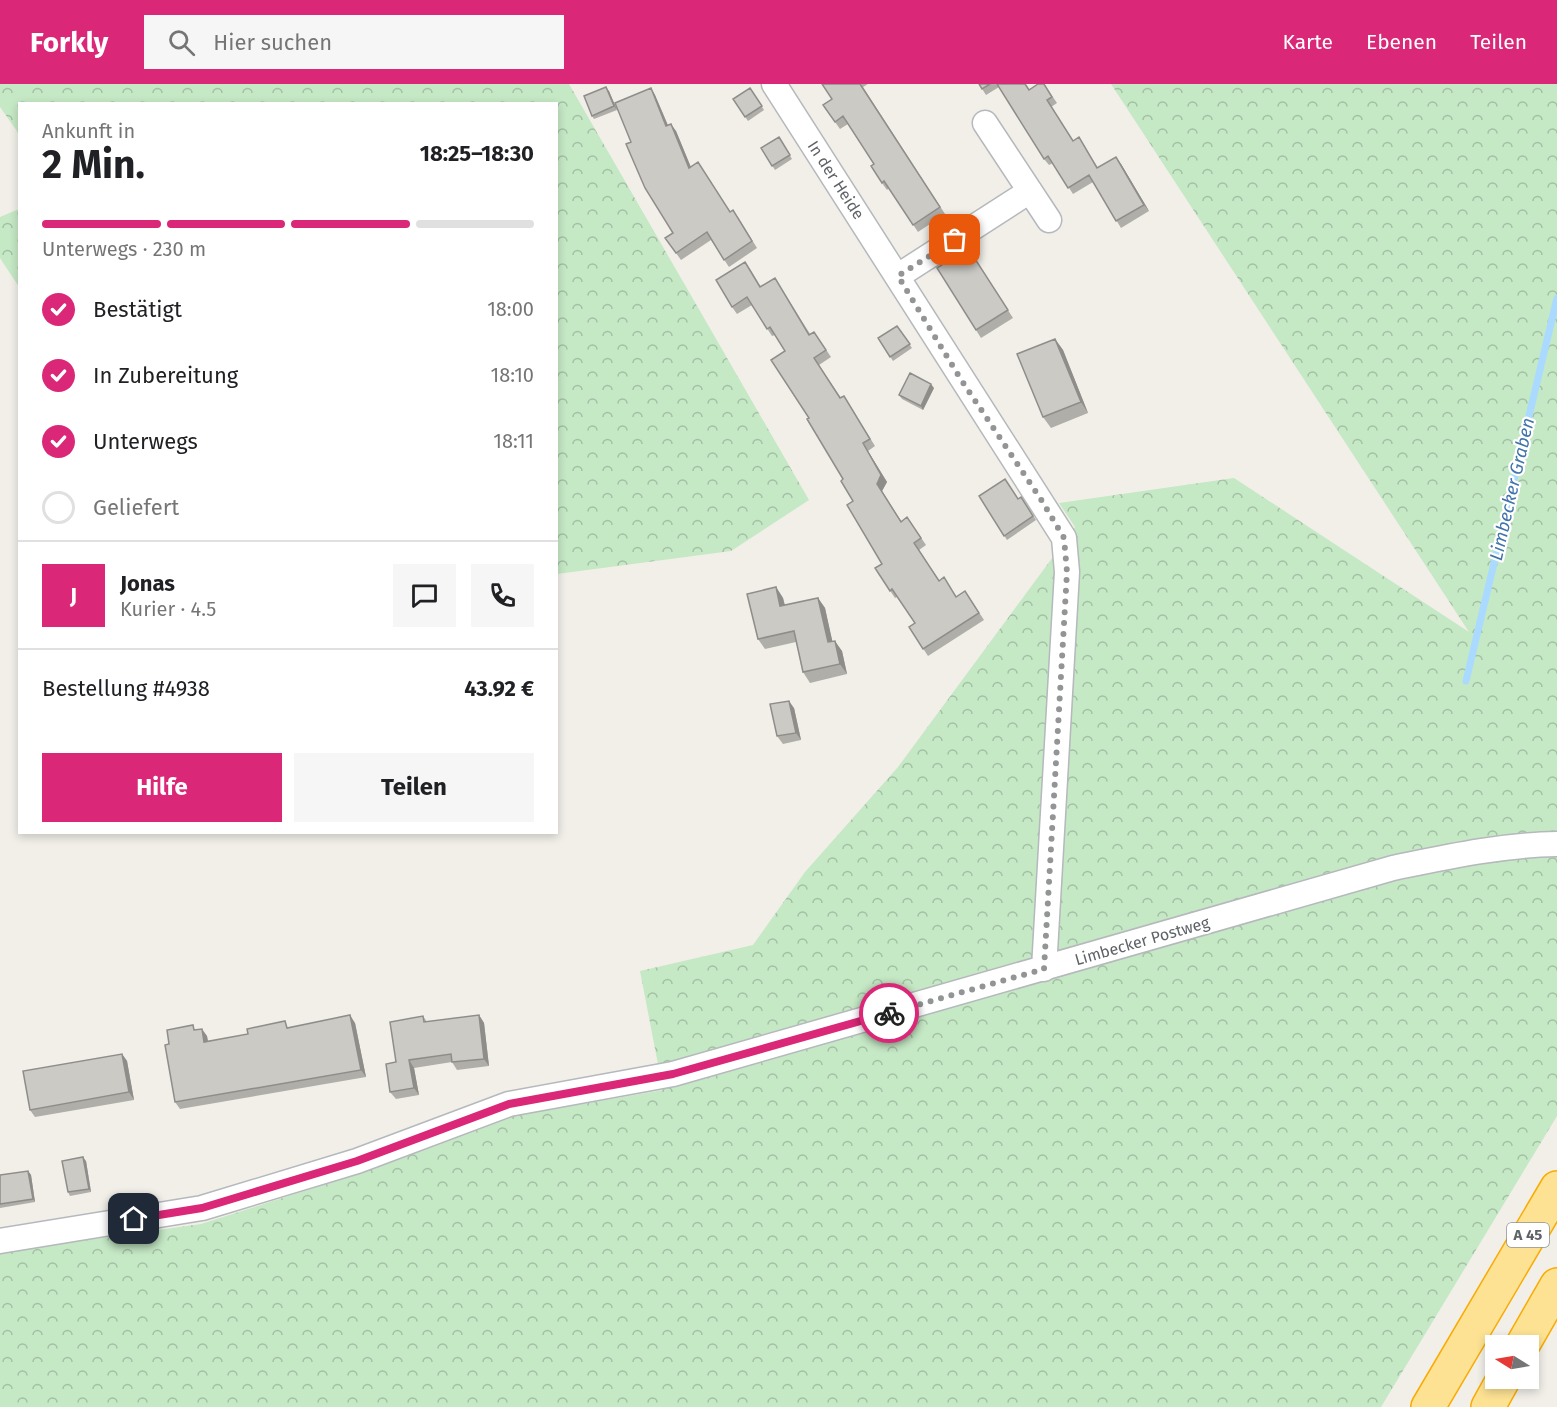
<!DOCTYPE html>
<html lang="de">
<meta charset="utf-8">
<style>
body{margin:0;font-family:"Fira Sans",sans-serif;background:#f6f6f6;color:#202124;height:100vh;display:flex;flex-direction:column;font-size:22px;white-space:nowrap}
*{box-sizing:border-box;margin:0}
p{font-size:20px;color:#757577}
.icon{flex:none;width:33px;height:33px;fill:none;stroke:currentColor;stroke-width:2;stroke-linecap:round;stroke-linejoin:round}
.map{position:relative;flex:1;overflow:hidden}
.side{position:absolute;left:18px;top:18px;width:540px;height:732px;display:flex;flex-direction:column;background:#fff;border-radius:0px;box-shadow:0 3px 9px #0003}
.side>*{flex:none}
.needle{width:39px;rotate:281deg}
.buttons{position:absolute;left:1485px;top:1251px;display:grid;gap:12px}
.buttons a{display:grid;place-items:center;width:54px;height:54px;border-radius:0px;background:#fff;box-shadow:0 3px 9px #0003;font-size:30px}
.pin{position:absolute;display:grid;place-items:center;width:51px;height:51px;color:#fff;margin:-26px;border-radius:12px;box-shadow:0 3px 9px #0006}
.courier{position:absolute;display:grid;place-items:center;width:60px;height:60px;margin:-30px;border:4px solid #db2777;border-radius:50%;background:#fff;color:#222;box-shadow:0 2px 8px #0007}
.head em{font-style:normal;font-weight:700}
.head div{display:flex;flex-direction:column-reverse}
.head{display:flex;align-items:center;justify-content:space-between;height:102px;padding:0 24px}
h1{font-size:39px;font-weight:700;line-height:45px}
.bar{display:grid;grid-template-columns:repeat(4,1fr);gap:9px 6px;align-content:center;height:72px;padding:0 24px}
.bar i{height:8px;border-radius:4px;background:#e0e0e0}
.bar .on{background:#db2777}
.bar p{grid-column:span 4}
.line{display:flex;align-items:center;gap:15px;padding:0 24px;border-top:2px solid #e0e0e0}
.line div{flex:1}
.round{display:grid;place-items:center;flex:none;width:63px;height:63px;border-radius:0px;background:#f6f6f6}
ol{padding:0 24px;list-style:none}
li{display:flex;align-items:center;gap:18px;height:66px}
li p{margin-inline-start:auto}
li .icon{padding:6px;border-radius:50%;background:#db2777;color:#fff;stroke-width:4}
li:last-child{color:#757577}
li i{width:33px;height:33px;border:3px solid #e0e0e0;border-radius:50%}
.primary-button{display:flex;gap:12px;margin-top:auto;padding:12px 24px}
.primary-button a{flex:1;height:69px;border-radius:0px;background:#db2777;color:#fff;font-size:24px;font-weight:700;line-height:69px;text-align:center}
.primary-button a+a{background:#f6f6f6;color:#202124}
header{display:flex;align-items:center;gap:36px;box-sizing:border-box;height:84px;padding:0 30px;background:#db2777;color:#fff}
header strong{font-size:28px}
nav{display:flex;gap:33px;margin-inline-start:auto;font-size:21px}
.search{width:420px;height:54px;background:#f6f6f6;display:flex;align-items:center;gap:15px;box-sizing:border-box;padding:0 21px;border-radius:0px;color:#757577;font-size:22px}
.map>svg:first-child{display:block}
.forest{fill:url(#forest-crowns)}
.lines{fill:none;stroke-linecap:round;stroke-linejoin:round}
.stream{stroke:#aadaff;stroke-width:7}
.street-casing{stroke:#b5b8bc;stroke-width:27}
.highway-casing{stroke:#f9ab00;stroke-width:36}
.street{stroke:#fff;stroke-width:24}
.highway{stroke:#fde293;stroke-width:33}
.wall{fill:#afaea9}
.shaded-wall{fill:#8f8d8a}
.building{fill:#cccac5;stroke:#8f8d8a;stroke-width:1.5}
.done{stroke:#929495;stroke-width:6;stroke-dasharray:0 10.8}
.route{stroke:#db2777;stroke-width:8}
.labels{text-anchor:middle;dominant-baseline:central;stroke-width:4.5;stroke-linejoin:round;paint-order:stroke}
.shield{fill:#fff;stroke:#8f9295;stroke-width:1.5}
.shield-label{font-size:15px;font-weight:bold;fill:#5f6368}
.street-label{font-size:16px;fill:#5f6368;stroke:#fff}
.water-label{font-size:18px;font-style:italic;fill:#4174aa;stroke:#fff}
</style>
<header>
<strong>Forkly</strong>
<div class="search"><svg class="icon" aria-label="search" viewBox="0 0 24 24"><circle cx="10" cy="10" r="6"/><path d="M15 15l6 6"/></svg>Hier suchen</div>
<nav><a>Karte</a><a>Ebenen</a><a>Teilen</a></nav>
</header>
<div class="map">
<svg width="1557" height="1323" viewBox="0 0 1557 1323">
<defs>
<pattern id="forest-crowns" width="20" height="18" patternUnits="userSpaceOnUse" patternTransform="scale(1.5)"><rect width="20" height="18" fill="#c5e8c5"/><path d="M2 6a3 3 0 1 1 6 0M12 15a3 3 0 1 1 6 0" fill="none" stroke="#a3c0a4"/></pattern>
</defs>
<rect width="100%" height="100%" fill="#f1efe8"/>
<!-- forest -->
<path class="forest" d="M 0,0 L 569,0 L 809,416 L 731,467 L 557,490 L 556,20 L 20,20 L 19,50 L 0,23 Z
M 1111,0 L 1557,0 L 1557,1032 L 1381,1323 L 0,1323 L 0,1168 L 201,1140 L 361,1089 L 513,1032 L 663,1006 L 640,887 L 753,861 L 805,788 L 898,683 L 1075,443 L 1059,419 L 1234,394 L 1469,548 Z
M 19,125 L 19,203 L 0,174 L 0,133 Z"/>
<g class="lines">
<!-- stream -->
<path class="stream" d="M 1466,597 L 1557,214"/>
<!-- street casing -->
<g class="street-casing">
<path id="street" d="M 774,0 L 1064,454 L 1067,488 L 1044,885
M 985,39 L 1049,136
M 898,192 L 1030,107
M 0,1157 L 202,1124 L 357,1077 L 509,1020 L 673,990 L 1393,784 C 1447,773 1501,761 1557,760"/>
</g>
<!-- highway casing -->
<g class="highway-casing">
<path id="highway" d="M 1522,1262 L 1557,1201
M 1428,1323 L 1557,1104
M 1488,1323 L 1504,1294"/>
</g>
<!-- street -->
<use href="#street" class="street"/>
<!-- highway -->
<use href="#highway" class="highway"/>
</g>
<!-- wall -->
<path class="wall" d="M 822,0 L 868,0 L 863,3 L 945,130 L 918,148 L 889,104 L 887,106 L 882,99 L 874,80 L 848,40 L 840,45 L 823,21 L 832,15 Z
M 979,0 L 1026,0 L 1029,5 L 1044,0 L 1057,19 L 1051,23 L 1073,57 L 1079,53 L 1098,84 L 1121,80 L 1149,127 L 1121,144 L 1093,98 L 1073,110 L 1053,79 L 1049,81 L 1044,75 L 999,3 L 986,11 Z
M 651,4 L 655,11 L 668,41 L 676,47 L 691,83 L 730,128 L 738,133 L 757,164 L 729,183 L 711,156 L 681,176 L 676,169 L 673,149 L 631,58 Z
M 750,4 L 764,26 L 748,37 L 733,15 Z
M 609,7 L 617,26 L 594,35 L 592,32 Z
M 779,53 L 792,75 L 775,86 L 761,64 Z
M 973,172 L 1013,234 L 981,254 L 976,246 Z
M 750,185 L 761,203 L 775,194 L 810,250 L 814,248 L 831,273 L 819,281 L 841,314 L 844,312 L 849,320 L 875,362 L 868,367 L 887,398 L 882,407 L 901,437 L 907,433 L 926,461 L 919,466 L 939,496 L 957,513 L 965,507 L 984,536 L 928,572 L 909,543 L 915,539 L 897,513 L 895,514 L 875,484 L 882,480 L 843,395 L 809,334 L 785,267 L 775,251 L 772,252 L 752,221 L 737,230 L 732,223 Z
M 897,242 L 912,264 L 893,277 L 878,254 Z
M 1055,255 L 1063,266 L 1088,329 L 1051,344 L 1043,333 Z
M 934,304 L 923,326 L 902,315 L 899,311 Z
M 979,412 L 1018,415 L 1021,413 L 1036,436 L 1007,456 Z
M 776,503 L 783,514 L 785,521 L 818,514 L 825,524 L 832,557 L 842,567 L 847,590 L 810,599 L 803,588 L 796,558 L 765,565 L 758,555 Z
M 794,624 L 801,656 L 783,660 L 777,652 Z
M 479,931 L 484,939 L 489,982 L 457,986 L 452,978 L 414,984 L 419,1011 L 396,1015 L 390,1008 L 396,978 L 423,932 L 427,938 Z
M 355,939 L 366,993 L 180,1025 L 175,1018 L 169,960 L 196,946 L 207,952 L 208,957 L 290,944 Z
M 122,970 L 127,977 L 134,1016 L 35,1033 L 30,1026 Z
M 86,1077 L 91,1108 L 70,1112 L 68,1108 Z
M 28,1087 L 31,1091 L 35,1118 L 0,1124 L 0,1091 Z"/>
<!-- shaded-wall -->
<path class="shaded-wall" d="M 606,3 L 609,7 L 617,26 L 614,22 Z
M 651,4 L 655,11 L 671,49 L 666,42 Z
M 671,40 L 676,47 L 694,91 L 689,84 Z
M 1116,73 L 1121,80 L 1149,127 L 1144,121 Z
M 1055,255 L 1063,266 L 1088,329 L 1081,318 Z
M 931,300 L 934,304 L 923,326 L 921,322 Z
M 863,359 L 887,398 L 882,407 L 906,445 L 877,400 Z
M 776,503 L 783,514 L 787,532 L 780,522 Z
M 818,514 L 825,524 L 835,569 L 828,558 Z
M 835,557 L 842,567 L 847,590 L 840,580 Z
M 789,617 L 794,624 L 801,656 L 796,649 Z
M 350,931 L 355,939 L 366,993 L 361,986 Z
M 479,931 L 484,939 L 489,982 L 484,975 Z
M 202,945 L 207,952 L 209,965 L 204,958 Z
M 122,970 L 127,977 L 134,1016 L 129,1008 Z
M 409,976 L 414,984 L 419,1011 L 414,1004 Z
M 83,1073 L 86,1077 L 91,1108 L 89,1105 Z
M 28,1087 L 31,1091 L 35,1118 L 33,1115 Z"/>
<!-- building -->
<path class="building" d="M 822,0 L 860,0 L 940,123 L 913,141 L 884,97 L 882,99 L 871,82 L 874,80 L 843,32 L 835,38 L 823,21 L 832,15 Z
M 979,0 L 990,0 L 982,5 Z
M 997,0 L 1025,0 L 1029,6 L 1038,0 L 1044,0 L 1052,13 L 1047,16 L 1073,57 L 1079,53 L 1097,84 L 1116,73 L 1144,121 L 1116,137 L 1089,91 L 1068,104 L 1048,72 L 1044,75 Z
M 606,3 L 614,22 L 592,32 L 584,12 Z
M 651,4 L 666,42 L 671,40 L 689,84 L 698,78 L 730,128 L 733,126 L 752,157 L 724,176 L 707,148 L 676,169 L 665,154 L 673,149 L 645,104 L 626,60 L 631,58 L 615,19 Z
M 750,4 L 762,22 L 745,33 L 733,15 Z
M 779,53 L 790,71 L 772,82 L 761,64 Z
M 968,164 L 1008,226 L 976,246 L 937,184 Z
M 745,178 L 760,203 L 775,194 L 809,251 L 814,248 L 826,266 L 814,274 L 840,314 L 844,312 L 870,355 L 863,359 L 881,391 L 877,400 L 901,438 L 907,433 L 921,454 L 914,459 L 939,497 L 944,493 L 956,513 L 965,507 L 979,529 L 923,565 L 909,543 L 915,539 L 892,505 L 890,507 L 875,484 L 882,480 L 847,421 L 853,417 L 841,397 L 843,395 L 807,335 L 809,334 L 771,276 L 785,267 L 770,243 L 767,245 L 747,213 L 732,223 L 716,196 Z
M 897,242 L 910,260 L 890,273 L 878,254 Z
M 1055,255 L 1081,318 L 1043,333 L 1017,270 Z
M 910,289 L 931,300 L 921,322 L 899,311 Z
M 1005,395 L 1018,415 L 1021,413 L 1033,432 L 1004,452 L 979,412 Z
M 776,503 L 780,522 L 818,514 L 828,558 L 835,557 L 840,580 L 803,588 L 794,547 L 758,555 L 747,510 Z
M 789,617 L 796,649 L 777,652 L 770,620 Z
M 350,931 L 361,986 L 175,1018 L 165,961 L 169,960 L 167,946 L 193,941 L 194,946 L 202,945 L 204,958 L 248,950 L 247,945 L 285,937 L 287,944 Z
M 479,931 L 484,975 L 452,978 L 451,970 L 409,976 L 414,1004 L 390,1008 L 386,980 L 396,978 L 390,938 L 423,932 L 424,938 Z
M 122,970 L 129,1008 L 30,1026 L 23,987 Z
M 83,1073 L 89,1105 L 68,1108 L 62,1077 Z
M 28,1087 L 33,1115 L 0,1120 L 0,1091 Z"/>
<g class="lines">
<!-- done -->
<path class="done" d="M 889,929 L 1044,885 L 1067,488 L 1064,454 L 1042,417 L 960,294 L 898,192 L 955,156"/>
<!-- route -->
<path class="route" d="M 134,1135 L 202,1124 L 357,1077 L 509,1020 L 673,990 L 889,929"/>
</g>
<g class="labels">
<!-- shield labels -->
<rect class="shield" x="1507" y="1139" width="42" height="24" rx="4.5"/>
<g class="shield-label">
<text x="1528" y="1151">A 45</text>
</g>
<!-- street labels -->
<g class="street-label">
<text transform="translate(836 96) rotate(57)">In der Heide</text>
<text transform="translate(1142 857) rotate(-16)">Limbecker Postweg</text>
</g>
<!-- water labels -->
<g class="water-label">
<text transform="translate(1512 405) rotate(-77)">Limbecker Graben</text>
</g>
</g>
</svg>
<div class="buttons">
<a><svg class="needle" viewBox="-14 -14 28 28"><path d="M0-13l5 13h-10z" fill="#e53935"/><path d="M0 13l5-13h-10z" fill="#757577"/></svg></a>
</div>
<div class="pin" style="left:955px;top:156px;background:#ea580c"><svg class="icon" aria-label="bag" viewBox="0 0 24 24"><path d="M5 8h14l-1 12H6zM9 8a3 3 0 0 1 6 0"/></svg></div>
<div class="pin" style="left:134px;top:1135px;background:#1f2937"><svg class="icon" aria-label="home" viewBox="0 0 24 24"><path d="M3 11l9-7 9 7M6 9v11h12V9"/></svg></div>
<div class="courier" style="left:889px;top:929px"><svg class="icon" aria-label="bike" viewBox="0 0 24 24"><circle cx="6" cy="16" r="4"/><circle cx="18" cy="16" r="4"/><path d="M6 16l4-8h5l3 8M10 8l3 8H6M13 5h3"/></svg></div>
<section class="side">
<div class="head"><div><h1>2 Min.</h1><p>Ankunft in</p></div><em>18:25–18:30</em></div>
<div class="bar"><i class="on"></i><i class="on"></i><i class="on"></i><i></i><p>Unterwegs · 230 m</p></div>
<ol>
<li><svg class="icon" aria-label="check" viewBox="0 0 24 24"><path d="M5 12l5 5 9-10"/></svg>Bestätigt<p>18:00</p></li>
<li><svg class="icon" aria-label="check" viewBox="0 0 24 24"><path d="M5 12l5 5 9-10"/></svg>In Zubereitung<p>18:10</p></li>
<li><svg class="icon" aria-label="check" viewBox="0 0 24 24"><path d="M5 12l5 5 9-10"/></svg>Unterwegs<p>18:11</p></li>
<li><i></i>Geliefert</li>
</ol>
<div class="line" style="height:108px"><b class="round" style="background:#db2777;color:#fff">J</b><div><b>Jonas</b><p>Kurier · 4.5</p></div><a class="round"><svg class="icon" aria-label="chat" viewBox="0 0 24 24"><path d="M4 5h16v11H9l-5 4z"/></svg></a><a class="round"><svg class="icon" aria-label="phone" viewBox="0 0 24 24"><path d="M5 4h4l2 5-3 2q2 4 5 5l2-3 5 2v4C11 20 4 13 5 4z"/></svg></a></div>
<div class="line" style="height:78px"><div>Bestellung #4938</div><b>43.92 €</b></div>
<div class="primary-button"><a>Hilfe</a><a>Teilen</a></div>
</section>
</div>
